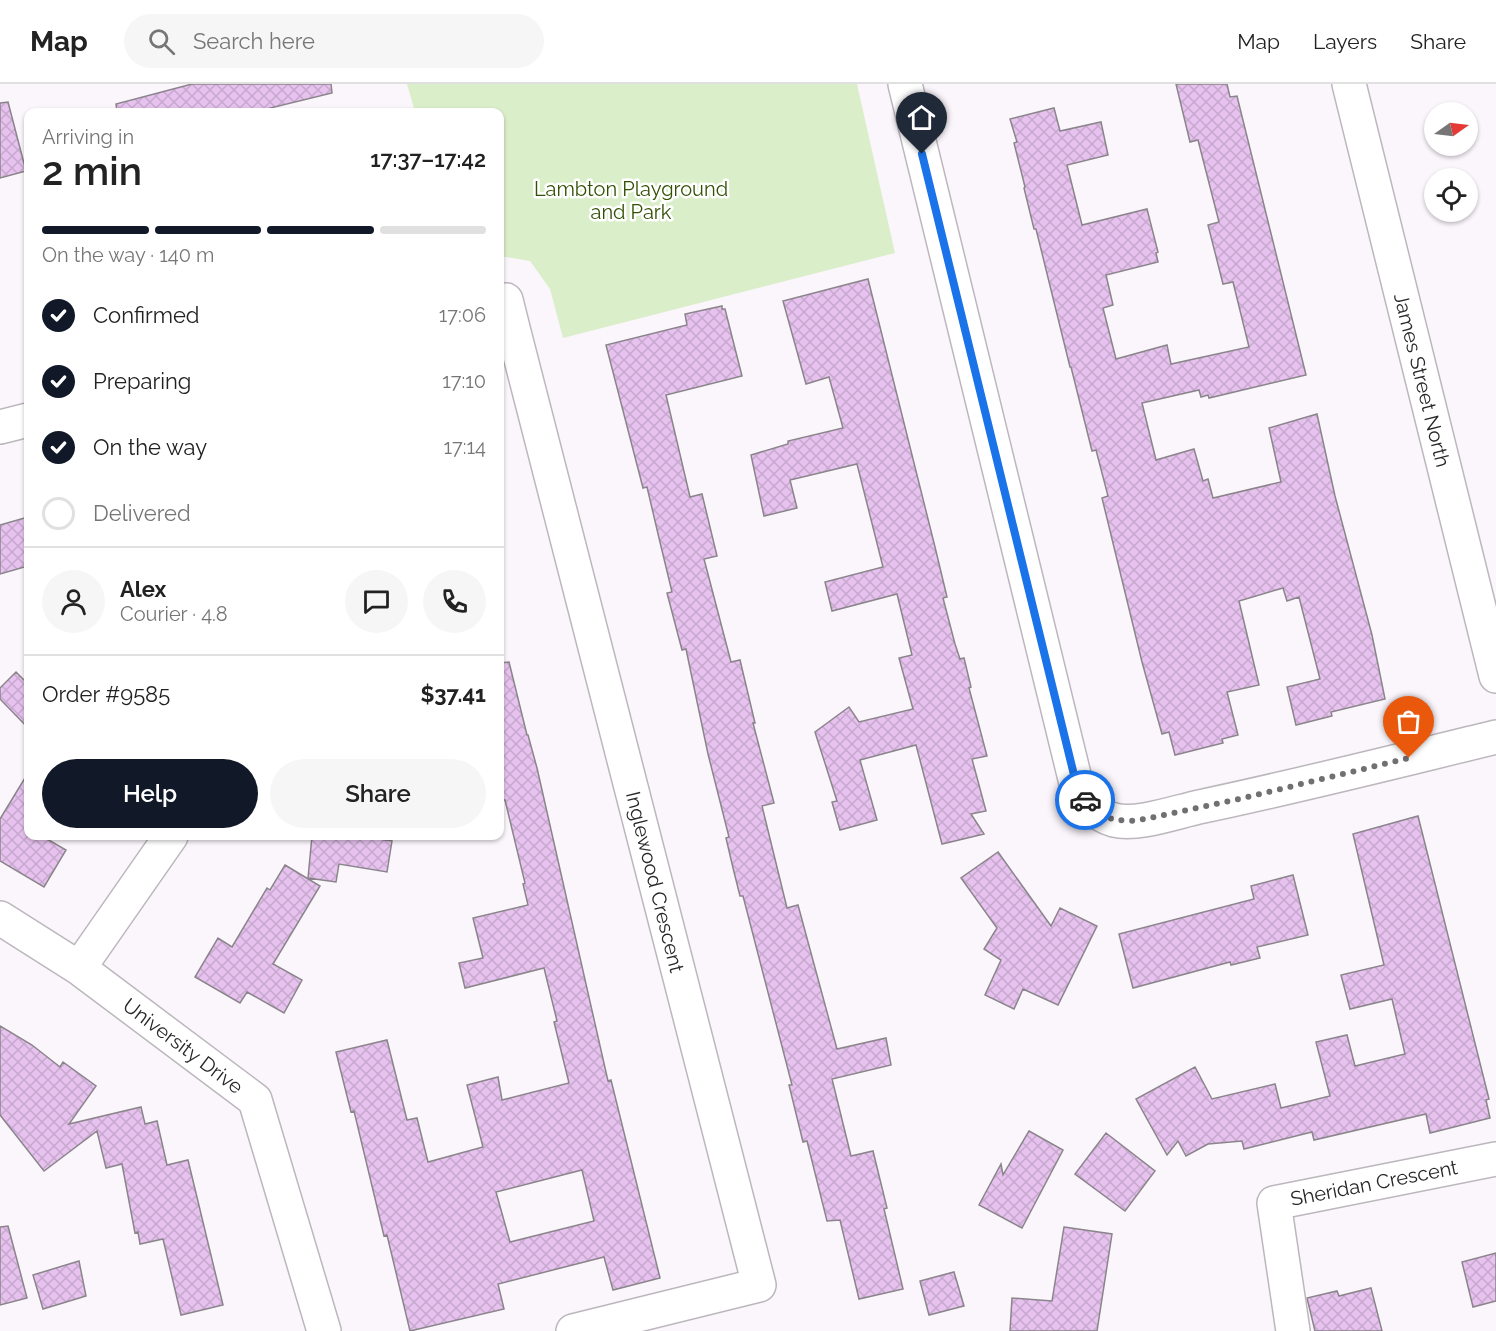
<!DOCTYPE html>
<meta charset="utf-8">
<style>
body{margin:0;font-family:Raleway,sans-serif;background:#f6f6f6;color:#222;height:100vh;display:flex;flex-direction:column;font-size:22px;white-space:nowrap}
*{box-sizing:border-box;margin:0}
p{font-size:20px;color:#767676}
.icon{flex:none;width:33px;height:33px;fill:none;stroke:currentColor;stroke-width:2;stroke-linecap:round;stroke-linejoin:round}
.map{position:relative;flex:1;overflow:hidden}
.details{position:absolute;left:24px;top:24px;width:480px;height:732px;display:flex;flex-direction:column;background:#fff;border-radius:12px;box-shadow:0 2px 4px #0004}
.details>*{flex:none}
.needle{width:39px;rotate:76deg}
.tools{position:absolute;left:1424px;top:18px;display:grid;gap:12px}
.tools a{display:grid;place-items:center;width:54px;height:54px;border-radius:50%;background:#fff;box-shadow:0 2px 4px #0004;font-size:30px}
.pin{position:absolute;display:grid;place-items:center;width:51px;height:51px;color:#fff;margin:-62px -26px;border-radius:50% 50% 50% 0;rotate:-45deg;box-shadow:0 0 6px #0007}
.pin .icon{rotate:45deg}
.courier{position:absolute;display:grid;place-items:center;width:60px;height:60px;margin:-30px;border:4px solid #1a73e8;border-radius:50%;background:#fff;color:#222;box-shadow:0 2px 8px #0007}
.headline em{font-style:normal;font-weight:600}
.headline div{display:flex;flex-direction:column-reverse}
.headline{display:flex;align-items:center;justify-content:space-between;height:102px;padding:0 18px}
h1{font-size:39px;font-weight:600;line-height:45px}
.bar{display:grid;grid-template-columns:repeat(4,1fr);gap:9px 6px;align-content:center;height:72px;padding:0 18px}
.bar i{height:8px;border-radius:4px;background:#e0e0e0}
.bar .active{background:#111827}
.bar p{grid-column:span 4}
.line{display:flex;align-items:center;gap:15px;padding:0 18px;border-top:2px solid #e0e0e0}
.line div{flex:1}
.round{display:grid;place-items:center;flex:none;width:63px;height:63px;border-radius:32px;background:#f6f6f6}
ol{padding:0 18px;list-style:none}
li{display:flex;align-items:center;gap:18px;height:66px}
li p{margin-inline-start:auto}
li .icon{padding:6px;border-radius:50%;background:#111827;color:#fff;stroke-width:4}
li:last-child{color:#767676}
li i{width:33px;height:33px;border:3px solid #e0e0e0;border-radius:50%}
.cta{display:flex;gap:12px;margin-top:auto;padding:12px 18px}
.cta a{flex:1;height:69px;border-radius:36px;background:#111827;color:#fff;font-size:24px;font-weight:600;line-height:69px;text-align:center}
.cta a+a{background:#f6f6f6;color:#222}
header{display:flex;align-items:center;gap:36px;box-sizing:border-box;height:84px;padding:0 30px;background:#fff;border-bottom:2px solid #e0e0e0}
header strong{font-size:28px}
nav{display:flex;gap:33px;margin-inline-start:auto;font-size:21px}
.search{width:420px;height:54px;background:#f6f6f6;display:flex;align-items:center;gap:15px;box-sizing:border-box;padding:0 21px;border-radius:33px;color:#767676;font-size:22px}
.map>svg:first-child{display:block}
.green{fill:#dbeeca}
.building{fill:url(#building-cross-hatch);stroke:#8a858a;stroke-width:1.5;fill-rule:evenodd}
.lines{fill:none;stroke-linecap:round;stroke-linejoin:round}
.minor-casing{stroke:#bcb7bd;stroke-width:36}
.minor{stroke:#fff;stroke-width:33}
.done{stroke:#716f72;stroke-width:6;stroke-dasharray:0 10.8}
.route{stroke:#1a73e8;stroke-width:8}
.labels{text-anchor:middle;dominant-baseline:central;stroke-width:5;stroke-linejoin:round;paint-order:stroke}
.park-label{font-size:20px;fill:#335004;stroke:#fff}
.street-label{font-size:20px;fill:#272628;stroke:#fff}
</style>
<header>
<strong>Map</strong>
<div class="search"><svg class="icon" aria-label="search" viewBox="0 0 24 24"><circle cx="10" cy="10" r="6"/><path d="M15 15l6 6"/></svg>Search here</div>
<nav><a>Map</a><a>Layers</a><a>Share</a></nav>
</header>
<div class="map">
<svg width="1496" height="1247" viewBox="0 0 1496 1247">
<defs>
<pattern id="building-cross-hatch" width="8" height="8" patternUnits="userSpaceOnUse" patternTransform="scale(1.5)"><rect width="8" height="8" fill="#e7c2ef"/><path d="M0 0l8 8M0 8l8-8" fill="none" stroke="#c6a7cd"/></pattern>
</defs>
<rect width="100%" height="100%" fill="#fbf6fc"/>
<!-- green -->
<path class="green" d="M 407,0 L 857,0 L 895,169 L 563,254 L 550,205 L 530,177 L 500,172 L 500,28 L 415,28 Z"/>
<!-- building -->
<path class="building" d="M 192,0 L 331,0 L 332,9 L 254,28 L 117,28 L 116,20 Z
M 1176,0 L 1227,0 L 1230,13 L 1237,12 L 1306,291 L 1209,314 L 1208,311 L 1201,313 L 1199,306 L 1142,319 L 1156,376 L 1194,365 L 1203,397 L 1208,395 L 1213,414 L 1281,398 L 1269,344 L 1317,330 L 1335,412 L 1372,551 L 1385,615 L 1331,628 L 1332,632 L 1296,641 L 1287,603 L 1320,595 L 1299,513 L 1287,517 L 1283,504 L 1239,517 L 1259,601 L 1227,608 L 1238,651 L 1222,655 L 1223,659 L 1175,671 L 1169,648 L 1162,650 L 1142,578 L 1102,414 L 1108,412 L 1096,366 L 1092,367 L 1071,283 L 1070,283 L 1036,145 L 1034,145 L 1024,104 L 1025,103 L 1014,59 L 1017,58 L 1010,35 L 1054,24 L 1060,47 L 1101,38 L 1108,71 L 1067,81 L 1082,141 L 1147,125 L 1158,168 L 1156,169 L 1158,178 L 1106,191 L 1113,221 L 1103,224 L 1116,275 L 1167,261 L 1171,280 L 1249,263 L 1233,198 L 1223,200 L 1208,141 L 1219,138 L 1198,56 L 1190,58 Z
M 8,18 L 26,87 L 0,94 L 0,19 Z
M 868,195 L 935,463 L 947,513 L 943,514 L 955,560 L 960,575 L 964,574 L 971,603 L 969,604 L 987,672 L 972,675 L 986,727 L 971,730 L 984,750 L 942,760 L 916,661 L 860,676 L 877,736 L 840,746 L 832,718 L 837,717 L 815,648 L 849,623 L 859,638 L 913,625 L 899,574 L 912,571 L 897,510 L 832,527 L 825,498 L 883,483 L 857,380 L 790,396 L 797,424 L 764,432 L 751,371 L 788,360 L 788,357 L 843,344 L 829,293 L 806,300 L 783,217 Z
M 722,222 L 722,225 L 725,225 L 742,292 L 666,311 L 690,413 L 702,410 L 717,472 L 704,475 L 731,578 L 740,576 L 755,639 L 753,639 L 774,719 L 762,722 L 787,824 L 798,821 L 837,965 L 886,954 L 891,981 L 832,995 L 851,1072 L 873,1067 L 887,1124 L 884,1125 L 903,1205 L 859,1215 L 840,1136 L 827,1137 L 807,1057 L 803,1058 L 789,1001 L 792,1001 L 743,812 L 740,812 L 733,784 L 726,754 L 729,753 L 708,670 L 686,565 L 682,566 L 667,509 L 672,508 L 659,454 L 647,403 L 643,404 L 606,261 L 687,241 L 685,230 Z
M 28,433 L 28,482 L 0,490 L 0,441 Z
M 509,578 L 527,651 L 528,651 L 537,684 L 608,997 L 611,996 L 660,1194 L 613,1206 L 604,1173 L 498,1200 L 504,1225 L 410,1247 L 387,1151 L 384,1152 L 354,1027 L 351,1028 L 336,968 L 387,956 L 407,1036 L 417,1034 L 428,1078 L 483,1063 L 467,1001 L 498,993 L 502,1016 L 569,999 L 554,938 L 557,937 L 544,884 L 465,904 L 459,879 L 483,874 L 473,834 L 528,821 L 523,800 L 525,799 L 505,716 L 500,717 L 500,579 ZM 582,1086 L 594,1137 L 510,1158 L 496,1108 Z
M 16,588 L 28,600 L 28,644 L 0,615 L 0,604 Z
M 28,689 L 28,752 L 42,752 L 66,766 L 44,803 L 0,777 L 0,735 Z
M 1418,732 L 1489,1015 L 1486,1016 L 1490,1034 L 1430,1049 L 1426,1030 L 1314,1056 L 1312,1048 L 1244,1065 L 1242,1057 L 1208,1060 L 1186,1072 L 1178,1057 L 1167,1071 L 1136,1015 L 1195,983 L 1212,1015 L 1275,1000 L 1281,1024 L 1330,1012 L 1316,958 L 1347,951 L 1355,982 L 1405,970 L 1392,915 L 1350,925 L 1341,891 L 1384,881 L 1353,750 Z
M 312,752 L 358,752 L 392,757 L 387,788 L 339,780 L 336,798 L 308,794 Z
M 998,768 L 1051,842 L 1060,824 L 1097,842 L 1058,921 L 1023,905 L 1014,925 L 985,911 L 1001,876 L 984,865 L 997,844 L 961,794 Z
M 285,781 L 320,802 L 273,880 L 302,896 L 284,929 L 247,908 L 240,919 L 195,893 L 218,854 L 232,863 L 267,804 L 270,806 Z
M 1293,791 L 1308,851 L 1257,863 L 1260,874 L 1231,881 L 1230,878 L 1133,904 L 1119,850 L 1254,815 L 1251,802 Z
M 0,942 L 32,961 L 60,983 L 63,978 L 96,1002 L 69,1040 L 141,1023 L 145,1040 L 157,1037 L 167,1081 L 188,1076 L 223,1221 L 181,1231 L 163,1155 L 140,1160 L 138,1148 L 135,1149 L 122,1080 L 106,1084 L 97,1047 L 44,1087 L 0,1031 Z
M 1029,1047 L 1063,1066 L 1022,1144 L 979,1121 L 1001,1080 L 1003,1091 Z
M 1106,1049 L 1155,1087 L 1125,1127 L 1075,1090 Z
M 8,1142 L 27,1214 L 0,1221 L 0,1143 Z
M 1064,1143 L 1112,1150 L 1097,1247 L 1010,1247 L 1012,1214 L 1052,1217 Z
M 1496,1169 L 1496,1217 L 1473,1223 L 1462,1178 Z
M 79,1177 L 86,1212 L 43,1225 L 33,1191 Z
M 954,1188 L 964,1222 L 929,1231 L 920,1197 Z
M 1371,1204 L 1382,1247 L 1315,1247 L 1307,1214 L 1337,1207 L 1339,1212 Z"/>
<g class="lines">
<!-- minor casing -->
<g class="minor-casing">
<path id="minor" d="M 905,0 L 1076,699 C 1085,716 1095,731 1114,736 C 1137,742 1176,728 1199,723 C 1299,702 1397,677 1496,653
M 1349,0 L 1496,592
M 500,218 L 506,216 L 514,248 L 759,1201 L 573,1247
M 0,343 L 28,336
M 0,834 L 79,884 L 255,1016 L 324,1247
M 79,884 L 171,752
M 1293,1247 L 1274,1119 L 1496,1075"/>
</g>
<!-- minor -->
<use href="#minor" class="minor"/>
</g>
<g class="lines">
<!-- done -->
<path class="done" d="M 1085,716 L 1094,726 L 1114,736 L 1135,737 L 1235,716 L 1409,674"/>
<!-- route -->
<path class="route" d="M 922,70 L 1076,699 L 1085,716"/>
</g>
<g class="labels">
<!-- park labels -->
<g class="park-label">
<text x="631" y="105">Lambton Playground<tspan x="631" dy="23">and Park</tspan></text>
</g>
<!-- street labels -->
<g class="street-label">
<text transform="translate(1422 296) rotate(76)">James Street North</text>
<text transform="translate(655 798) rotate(76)">Inglewood Crescent</text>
<text transform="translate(183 962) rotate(37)">University Drive</text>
<text transform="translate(1374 1099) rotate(-11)">Sheridan Crescent</text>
</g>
</g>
</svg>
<div class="tools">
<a><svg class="needle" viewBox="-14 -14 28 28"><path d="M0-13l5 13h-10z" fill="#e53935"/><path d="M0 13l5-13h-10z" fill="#767676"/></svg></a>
<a><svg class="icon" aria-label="locate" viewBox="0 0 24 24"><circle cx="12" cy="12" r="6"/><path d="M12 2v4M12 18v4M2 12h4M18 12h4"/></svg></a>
</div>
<div class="pin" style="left:1409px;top:674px;background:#ea580c"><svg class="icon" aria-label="bag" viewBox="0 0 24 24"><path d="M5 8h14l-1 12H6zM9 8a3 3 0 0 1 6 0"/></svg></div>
<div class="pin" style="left:922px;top:70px;background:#1f2937"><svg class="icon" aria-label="home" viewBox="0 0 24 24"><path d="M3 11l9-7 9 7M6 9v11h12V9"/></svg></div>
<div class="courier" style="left:1085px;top:716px"><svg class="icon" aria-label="car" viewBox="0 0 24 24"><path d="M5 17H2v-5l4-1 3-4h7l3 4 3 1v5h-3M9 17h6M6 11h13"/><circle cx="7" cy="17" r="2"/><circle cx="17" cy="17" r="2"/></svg></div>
<section class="details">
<div class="headline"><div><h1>2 min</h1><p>Arriving in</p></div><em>17:37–17:42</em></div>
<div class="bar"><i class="active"></i><i class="active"></i><i class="active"></i><i></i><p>On the way · 140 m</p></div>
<ol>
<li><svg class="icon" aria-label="check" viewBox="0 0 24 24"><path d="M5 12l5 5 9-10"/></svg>Confirmed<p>17:06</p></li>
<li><svg class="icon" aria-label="check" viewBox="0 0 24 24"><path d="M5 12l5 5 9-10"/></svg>Preparing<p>17:10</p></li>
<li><svg class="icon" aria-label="check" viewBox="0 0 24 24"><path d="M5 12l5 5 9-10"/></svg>On the way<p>17:14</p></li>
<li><i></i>Delivered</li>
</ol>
<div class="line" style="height:108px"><a class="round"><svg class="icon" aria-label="person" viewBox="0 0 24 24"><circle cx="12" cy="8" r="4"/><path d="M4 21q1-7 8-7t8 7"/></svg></a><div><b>Alex</b><p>Courier · 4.8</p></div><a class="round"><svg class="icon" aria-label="chat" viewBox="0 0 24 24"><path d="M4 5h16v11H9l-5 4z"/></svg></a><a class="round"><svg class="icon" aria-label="phone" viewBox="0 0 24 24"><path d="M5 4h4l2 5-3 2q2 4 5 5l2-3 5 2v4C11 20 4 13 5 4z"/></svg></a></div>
<div class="line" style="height:78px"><div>Order #9585</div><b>$37.41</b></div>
<div class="cta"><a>Help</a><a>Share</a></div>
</section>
</div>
